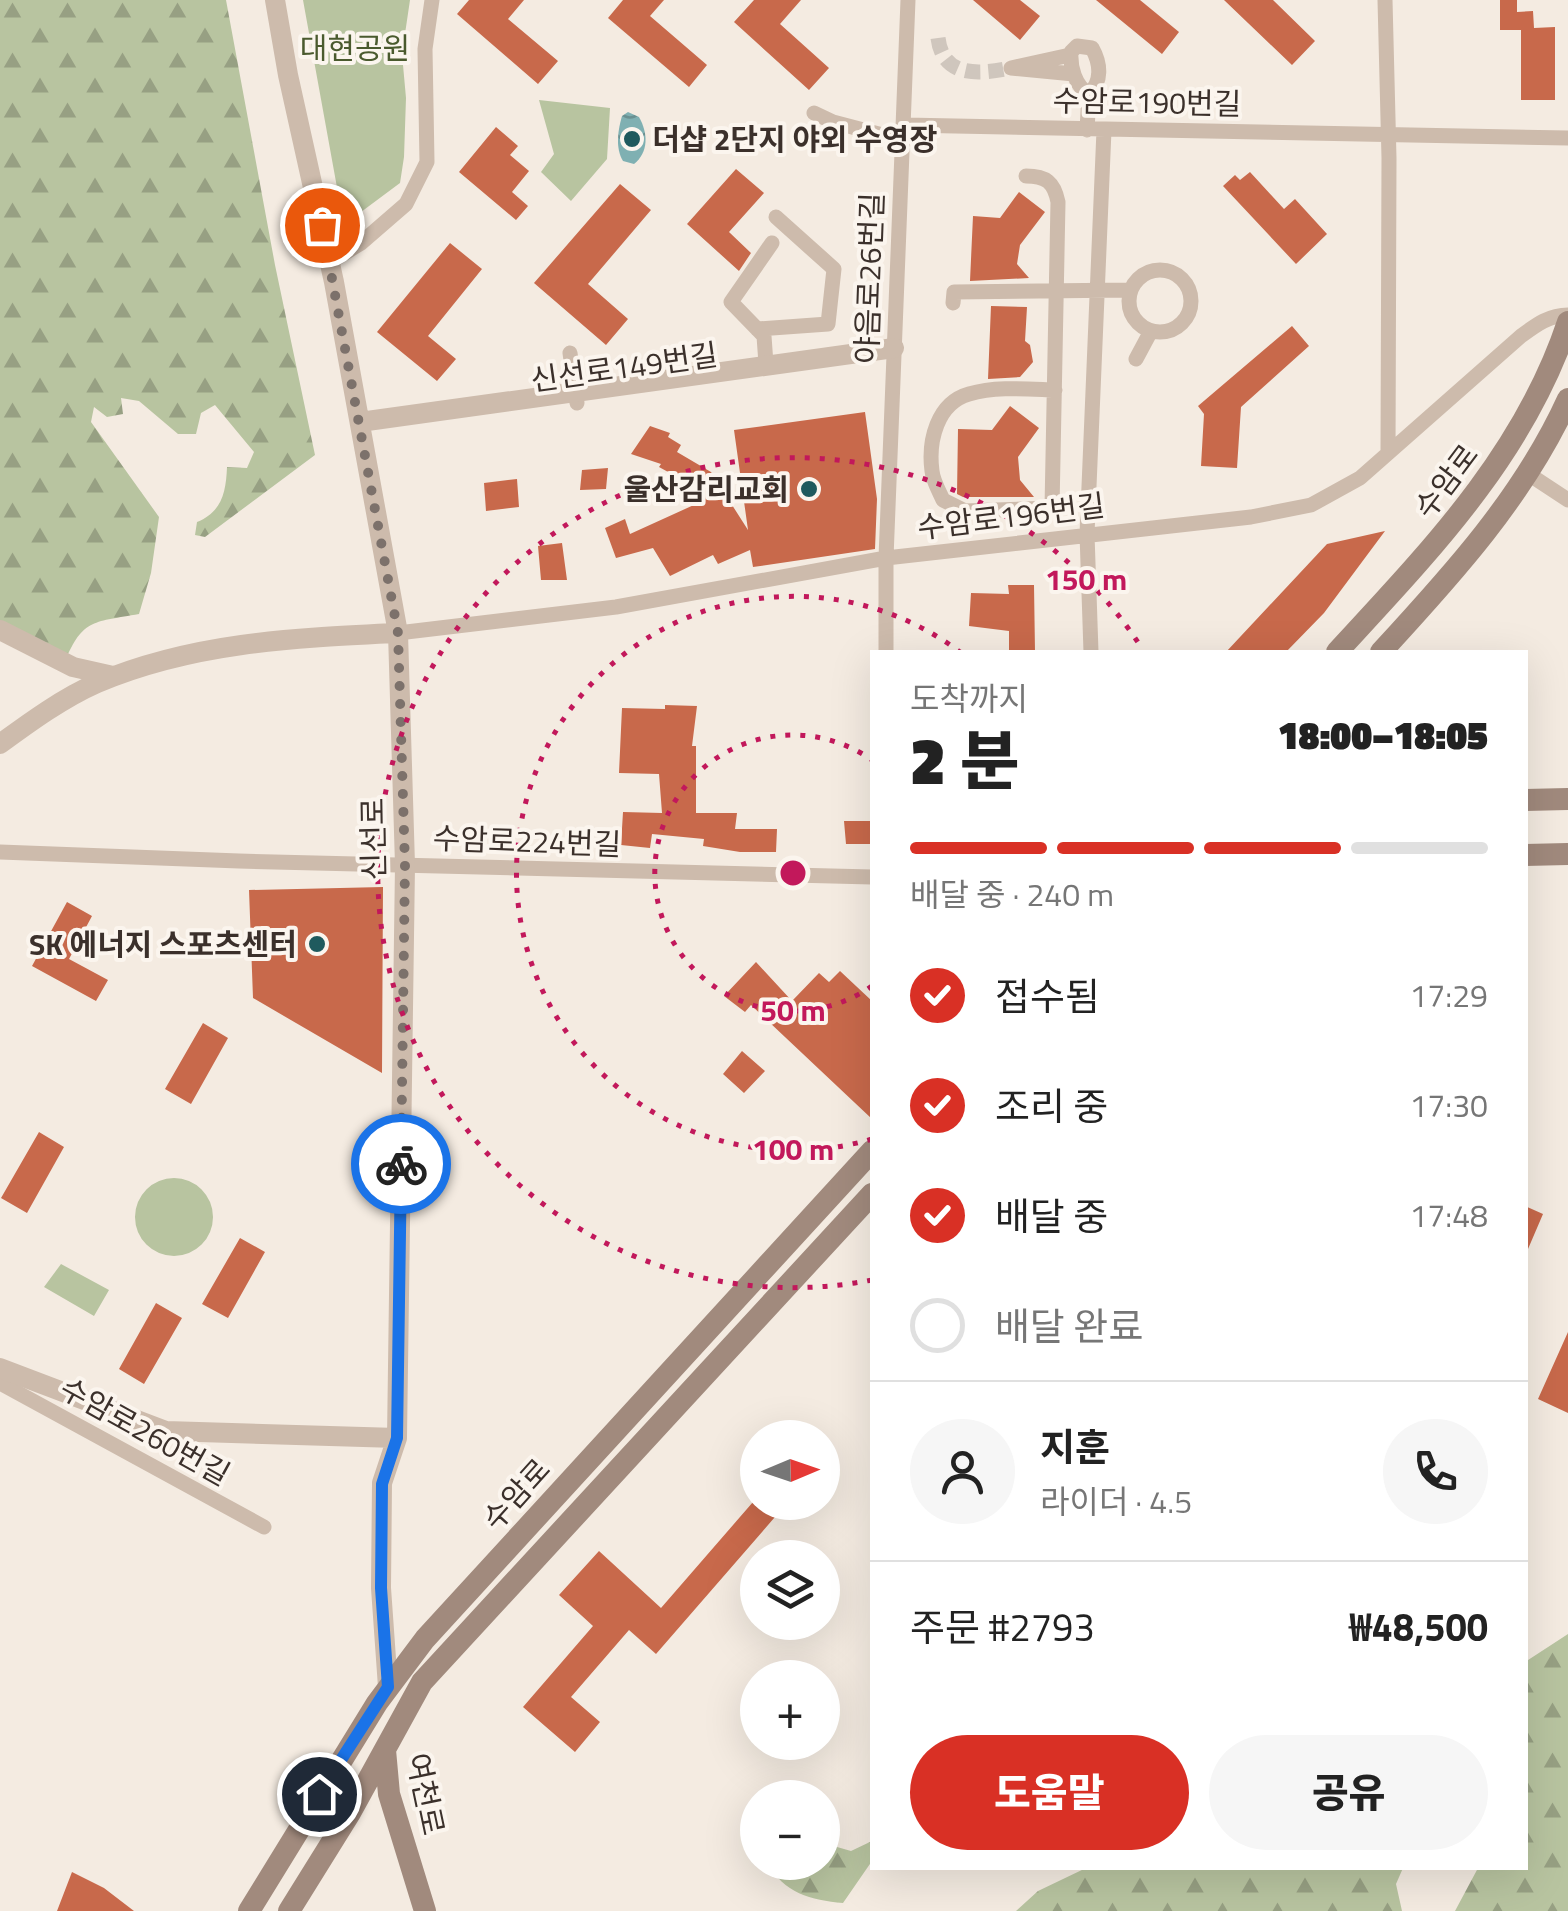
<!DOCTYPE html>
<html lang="ko">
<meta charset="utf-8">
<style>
body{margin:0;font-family:"Titillium Web","Noto Sans KR",sans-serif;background:#f6f6f6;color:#222;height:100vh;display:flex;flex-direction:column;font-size:38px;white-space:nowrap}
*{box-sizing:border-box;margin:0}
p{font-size:32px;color:#767676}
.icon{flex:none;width:55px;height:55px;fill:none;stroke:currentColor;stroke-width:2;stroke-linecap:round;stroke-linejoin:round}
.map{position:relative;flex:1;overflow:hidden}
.drawer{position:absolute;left:870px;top:650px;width:658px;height:1220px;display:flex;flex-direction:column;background:#fff;border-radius:0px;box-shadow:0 10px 40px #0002}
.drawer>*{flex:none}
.needle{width:65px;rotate:88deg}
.buttons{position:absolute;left:740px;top:1420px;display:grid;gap:20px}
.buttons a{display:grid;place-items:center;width:100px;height:100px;border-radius:50%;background:#fff;box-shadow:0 10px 40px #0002;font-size:50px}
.pin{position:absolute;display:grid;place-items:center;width:85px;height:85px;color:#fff;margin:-42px;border:5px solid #fff;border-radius:50%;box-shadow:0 2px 10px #0007}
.courier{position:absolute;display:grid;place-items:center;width:100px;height:100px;margin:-50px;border:8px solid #1a73e8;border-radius:50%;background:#fff;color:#222;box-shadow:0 2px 12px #0007}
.overview em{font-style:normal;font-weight:800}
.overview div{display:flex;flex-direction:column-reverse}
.overview{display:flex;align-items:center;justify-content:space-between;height:170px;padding:0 40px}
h1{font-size:65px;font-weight:800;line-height:75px}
.bar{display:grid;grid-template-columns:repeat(4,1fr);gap:15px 10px;align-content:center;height:120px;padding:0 40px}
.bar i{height:12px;border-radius:8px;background:#e0e0e0}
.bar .active{background:#d93025}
.bar p{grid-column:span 4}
.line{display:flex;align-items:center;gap:25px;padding:0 40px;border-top:2px solid #e0e0e0}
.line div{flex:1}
.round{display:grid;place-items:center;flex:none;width:105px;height:105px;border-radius:52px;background:#f6f6f6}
ol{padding:0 40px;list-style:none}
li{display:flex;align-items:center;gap:30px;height:110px}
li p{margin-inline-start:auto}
li .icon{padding:10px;border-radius:50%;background:#d93025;color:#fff;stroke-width:4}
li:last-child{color:#767676}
li i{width:55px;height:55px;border:5px solid #e0e0e0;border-radius:50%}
.primary-button{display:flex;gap:20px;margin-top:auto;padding:20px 40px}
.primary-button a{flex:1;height:115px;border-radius:60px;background:#d93025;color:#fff;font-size:40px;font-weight:800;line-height:115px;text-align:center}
.primary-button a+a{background:#f6f6f6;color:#222}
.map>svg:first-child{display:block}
.forest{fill:url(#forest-firs)}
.park{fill:#b8c4a0}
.water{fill:url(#water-waves)}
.building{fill:#c8694b}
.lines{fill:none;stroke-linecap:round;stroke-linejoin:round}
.minor-tunnel{stroke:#cfc6bd;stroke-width:15;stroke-dasharray:15 8;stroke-linecap:butt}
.minor{stroke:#cdbbac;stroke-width:15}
.tertiary{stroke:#cdbbac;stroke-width:20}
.secondary{stroke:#a18a7d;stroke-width:22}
.done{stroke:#7c716b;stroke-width:10;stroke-dasharray:0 18}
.route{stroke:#1a73e8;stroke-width:12}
.ring{fill:none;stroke:#c2185b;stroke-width:5;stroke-dasharray:5 10}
.poi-dot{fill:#1f5a5e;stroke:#fbf5ee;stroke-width:4}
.labels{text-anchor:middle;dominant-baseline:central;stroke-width:8;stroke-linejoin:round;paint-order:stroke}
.park-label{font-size:30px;fill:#4a5a2e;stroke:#fbf5ee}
.street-label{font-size:30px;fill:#3b302b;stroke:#fbf5ee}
.poi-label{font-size:30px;font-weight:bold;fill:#3b302b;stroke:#fbf5ee;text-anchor:end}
.centre{fill:#c2185b;stroke:#fbf5ee;stroke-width:5}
.ring-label{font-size:30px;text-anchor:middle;font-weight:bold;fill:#c2185b;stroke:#fbf5ee;stroke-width:8;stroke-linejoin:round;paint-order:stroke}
</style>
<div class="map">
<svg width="1568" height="1911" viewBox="0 0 1568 1911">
<defs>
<pattern id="forest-firs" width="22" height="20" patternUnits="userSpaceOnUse" patternTransform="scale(2.5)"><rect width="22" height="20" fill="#b8c4a0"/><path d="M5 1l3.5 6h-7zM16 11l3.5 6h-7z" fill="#97a083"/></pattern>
<pattern id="water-waves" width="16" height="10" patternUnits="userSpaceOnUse" patternTransform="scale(2.5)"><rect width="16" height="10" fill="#7fb0b2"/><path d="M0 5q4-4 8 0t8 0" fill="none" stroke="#699091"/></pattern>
</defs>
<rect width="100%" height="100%" fill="#f4ebe1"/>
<!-- forest -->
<path class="forest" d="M 0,0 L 226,0 L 275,265 L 315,455 L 205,537 L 195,535 L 197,522 C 222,512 226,492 227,467 L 247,468 L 254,452 L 215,405 L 201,413 L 196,434 L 178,434 L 139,401 L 121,398 L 123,414 L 107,417 L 94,407 L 91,422 L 159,517 L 151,573 L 139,614 C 96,622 82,618 65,662 L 0,622 Z
M 1568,1634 L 1568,1911 L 1455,1911 L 1478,1868 L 1525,1868 L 1525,1662 Z
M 872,1841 L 872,1861 L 843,1903 C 811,1900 783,1893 768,1863 L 822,1862 L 823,1843 L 851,1851 Z
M 1086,1868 L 1403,1868 L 1396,1884 L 1402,1911 L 1016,1911 L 1038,1891 Z"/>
<!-- park -->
<path class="park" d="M 303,0 L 410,0 L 402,54 L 406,98 L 404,157 L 400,183 L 361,212 L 340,204 Z
M 539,100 L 610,108 L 607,159 L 571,201 L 541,172 L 554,154 Z
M135 1217a39 39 0 1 1 78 0a39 39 0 1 1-78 0Z
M 61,1264 L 109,1290 L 94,1316 L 44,1287 Z"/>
<!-- water -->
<path class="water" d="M 628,112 L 639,117 C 648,133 649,152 634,164 L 623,161 C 615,148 618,130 622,116 Z"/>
<!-- building -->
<path class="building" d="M 469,0 L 524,0 L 508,19 L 558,61 L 538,84 L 457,14 Z
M 623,0 L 664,0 L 650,16 L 707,65 L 689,87 L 608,18 Z
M 754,0 L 801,0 L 780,24 L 829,68 L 809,90 L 734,22 Z
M 973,0 L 1020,0 L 1040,16 L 1020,40 Z
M 1096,0 L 1140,0 L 1179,32 L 1162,54 Z
M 1224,0 L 1273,0 L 1315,41 L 1292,65 Z
M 1500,0 L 1517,0 L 1517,12 L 1533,11 L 1534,28 L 1555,27 L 1555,100 L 1521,100 L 1521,30 L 1500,30 Z
M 496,127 L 518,146 L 510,155 L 529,171 L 512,192 L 528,206 L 516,220 L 459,172 Z
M 736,169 L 764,193 L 729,232 L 751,253 L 739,271 L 687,224 Z
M 1250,172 L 1284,209 L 1295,199 L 1327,234 L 1296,264 L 1223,186 L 1235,175 L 1240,180 Z
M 620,184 L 651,210 L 588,284 L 628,319 L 606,345 L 534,283 Z
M 1019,192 L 1045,212 L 1020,245 L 1017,264 L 1029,278 L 970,281 L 973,216 L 1000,218 Z
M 450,243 L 482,269 L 428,336 L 456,359 L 437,381 L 377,332 Z
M 991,306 L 1027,307 L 1025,341 L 1030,345 L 1033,362 L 1020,377 L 988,379 Z
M 1292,326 L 1309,346 L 1241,407 L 1237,468 L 1201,466 L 1204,414 L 1198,406 Z
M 1010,406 L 1039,428 L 1018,457 L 1020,480 L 1034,497 L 963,497 L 957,494 L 958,429 L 992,430 Z
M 865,412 L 877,499 L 875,549 L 753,567 L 750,550 L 718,564 L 713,555 L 670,576 L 653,548 L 616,558 L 605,528 L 625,519 L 630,534 L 696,504 L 690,484 L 659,467 L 661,464 L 631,454 L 650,426 L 670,433 L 668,437 L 681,445 L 677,452 L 711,472 L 748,530 L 734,430 Z
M 608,468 L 606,489 L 580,490 L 582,470 Z
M 517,479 L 519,507 L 486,511 L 484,483 Z
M 1385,531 L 1324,613 L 1286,652 L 1226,652 L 1327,544 Z
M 562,543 L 567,580 L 541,580 L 538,546 Z
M 1008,585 L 1034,585 L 1035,652 L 1009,652 L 1009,631 L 969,626 L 971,593 L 1009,594 Z
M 665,705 L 697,706 L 692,746 L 696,746 L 696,813 L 737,813 L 735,829 L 777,829 L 776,852 L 740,852 L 703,846 L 704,839 L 652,834 L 650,848 L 621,845 L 623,812 L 662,813 L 659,774 L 619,773 L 622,708 L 665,709 Z
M 844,821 L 872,821 L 872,844 L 846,844 Z
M 383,887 L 382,1073 L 253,998 L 249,890 Z
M 67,902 L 92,916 L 69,959 L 108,980 L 96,1001 L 32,966 Z
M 756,962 L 792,1001 L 819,973 L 829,982 L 840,971 L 872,1001 L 872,1119 L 751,1005 L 745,1012 L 724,996 Z
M 203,1023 L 228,1038 L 191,1104 L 165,1089 Z
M 742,1051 L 765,1071 L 744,1093 L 723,1074 Z
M 39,1132 L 64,1147 L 27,1213 L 1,1198 Z
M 1525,1206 L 1543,1214 L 1525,1256 Z
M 240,1238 L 265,1252 L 228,1318 L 202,1304 Z
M 156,1303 L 182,1318 L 144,1384 L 119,1369 Z
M 1568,1332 L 1568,1413 L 1538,1399 Z
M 753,1502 L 788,1502 L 656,1654 L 629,1630 L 571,1697 L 600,1722 L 575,1752 L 523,1707 L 593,1626 L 559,1595 L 599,1551 L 661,1608 Z
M 72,1872 L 104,1888 L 134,1911 L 57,1911 Z"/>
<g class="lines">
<!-- minor-tunnel -->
<path class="minor-tunnel" d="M 938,38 C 943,79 981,74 1011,68"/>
<!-- minor -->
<path class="minor" d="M 1385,0 L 1389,158 L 1388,453
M 1070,55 L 1011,68 L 1074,74
M 814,113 L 833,122 L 894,138 L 905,125
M 905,125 L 1568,138
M 1087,130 L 1089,94 C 1102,82 1101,64 1092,48 L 1077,46 L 1071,52 C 1070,67 1075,86 1089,94
M 1026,176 C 1046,176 1054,182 1058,202 L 1052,508 L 965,511 L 943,500 C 939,491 933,481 932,471 C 928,441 937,403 969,394 C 996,386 1027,389 1055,390
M 330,262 L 361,243 L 406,204 L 427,162 L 425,49 L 432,0
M1129 301a31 31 0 1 1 62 0a31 31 0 1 1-62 0Z
M 953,303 L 954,292 L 1130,290
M 757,329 L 828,324 L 834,269 L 776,217
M 570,353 L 577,403
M 1136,359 L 1151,331
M 766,364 L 764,336 L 731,302 L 772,243
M 1527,473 L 1568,500
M 398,633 L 616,607 L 886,558 L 1251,517 L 1311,505 L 1360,478 L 1521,336 C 1536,325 1549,315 1568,315
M 886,652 L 886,558 L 908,0
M 1091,652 L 1087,534 L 1104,130
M 0,852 L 239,861 L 872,877
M 0,1383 L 264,1527"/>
<!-- tertiary -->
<path class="tertiary" d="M 275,0 L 288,75 L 334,282 L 398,633 L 405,865 L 397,1438 L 382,1483 L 381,1588 L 388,1687
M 360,422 L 894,348
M 0,630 L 73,667 L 113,676
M 0,744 C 30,722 63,698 97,683 C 194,642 295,638 398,633
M 0,1368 L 166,1431 L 397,1438"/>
<!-- secondary -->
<path class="secondary" d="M 1337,652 C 1429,552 1524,455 1568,322
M 1381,652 C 1452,575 1524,496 1568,399
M 1525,800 L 1568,799
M 1525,855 L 1568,854
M 385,1750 L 389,1794 L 425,1911
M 249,1911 L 377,1703 L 425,1639 L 872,1151
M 289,1911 L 350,1813 L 422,1682 L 872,1194"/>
</g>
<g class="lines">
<!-- done -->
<path class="done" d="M 322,225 L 398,633 L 405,865 L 401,1164"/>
<!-- route -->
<path class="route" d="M 319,1794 L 388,1687 L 381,1588 L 382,1484 L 397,1438 L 401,1164"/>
</g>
<!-- distance rings -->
<g class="ring">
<path d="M872 986A138 138 0 1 1 872 760"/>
<path d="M872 1139A277 277 0 1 1 960 652"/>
<path d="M872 1280A415 415 0 1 1 1143 650"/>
</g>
<!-- markers -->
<g class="poi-dot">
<circle cx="632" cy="139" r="10"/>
<circle cx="809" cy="489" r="10"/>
<circle cx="317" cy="944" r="10"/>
</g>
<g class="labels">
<!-- park labels -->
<g class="park-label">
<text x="355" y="48">대현공원</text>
</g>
<!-- street labels -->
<g class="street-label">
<text transform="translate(1147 102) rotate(1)">수암로190번길</text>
<text transform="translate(869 278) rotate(-88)">야음로26번길</text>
<text transform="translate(624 367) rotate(-8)">신선로149번길</text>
<text transform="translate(1446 481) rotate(-53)">수암로</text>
<text transform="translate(1011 516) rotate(-7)">수암로196번길</text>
<text transform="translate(373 839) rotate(-91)">신선로</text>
<text transform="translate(527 841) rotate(2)">수암로224번길</text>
<text transform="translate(145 1431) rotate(29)">수암로260번길</text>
<text transform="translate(516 1494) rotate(-48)">수암로</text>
<text transform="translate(426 1794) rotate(78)">여천로</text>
</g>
<!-- poi labels -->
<g class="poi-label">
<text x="652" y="139" text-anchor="start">더샵 2단지 야외 수영장</text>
<text x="789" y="489">울산감리교회</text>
<text x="297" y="944">SK 에너지 스포츠센터</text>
</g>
</g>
<circle cx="793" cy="873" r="15" class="centre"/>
<g class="ring-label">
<text x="1086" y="590">150 m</text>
<text x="793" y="1021">50 m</text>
<text x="793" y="1160">100 m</text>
</g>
</svg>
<div class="buttons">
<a><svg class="needle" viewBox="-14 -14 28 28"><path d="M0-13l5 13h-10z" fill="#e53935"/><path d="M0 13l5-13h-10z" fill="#767676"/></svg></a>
<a><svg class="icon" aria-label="layers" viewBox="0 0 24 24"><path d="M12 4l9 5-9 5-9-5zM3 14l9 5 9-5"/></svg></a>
<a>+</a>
<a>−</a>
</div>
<div class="pin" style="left:322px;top:225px;background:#ea580c"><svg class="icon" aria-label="bag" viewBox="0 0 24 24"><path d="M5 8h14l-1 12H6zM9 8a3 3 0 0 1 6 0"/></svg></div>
<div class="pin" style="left:319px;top:1794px;background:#1f2937"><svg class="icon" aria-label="home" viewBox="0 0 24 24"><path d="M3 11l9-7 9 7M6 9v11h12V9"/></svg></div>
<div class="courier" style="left:401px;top:1164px"><svg class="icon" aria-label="bike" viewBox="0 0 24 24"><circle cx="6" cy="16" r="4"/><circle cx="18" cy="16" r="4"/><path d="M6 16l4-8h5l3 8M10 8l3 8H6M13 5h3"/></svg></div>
<section class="drawer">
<div class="overview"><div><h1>2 분</h1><p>도착까지</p></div><em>18:00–18:05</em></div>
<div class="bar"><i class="active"></i><i class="active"></i><i class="active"></i><i></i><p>배달 중 · 240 m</p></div>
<ol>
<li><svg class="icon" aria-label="check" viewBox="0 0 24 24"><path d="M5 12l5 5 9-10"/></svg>접수됨<p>17:29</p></li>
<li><svg class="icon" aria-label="check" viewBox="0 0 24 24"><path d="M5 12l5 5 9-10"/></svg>조리 중<p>17:30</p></li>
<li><svg class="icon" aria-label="check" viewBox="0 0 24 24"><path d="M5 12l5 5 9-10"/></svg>배달 중<p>17:48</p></li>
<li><i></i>배달 완료</li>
</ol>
<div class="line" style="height:180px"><a class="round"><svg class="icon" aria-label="person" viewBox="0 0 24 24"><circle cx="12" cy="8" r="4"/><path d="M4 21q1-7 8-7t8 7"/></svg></a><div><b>지훈</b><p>라이더 · 4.5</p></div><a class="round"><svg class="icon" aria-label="phone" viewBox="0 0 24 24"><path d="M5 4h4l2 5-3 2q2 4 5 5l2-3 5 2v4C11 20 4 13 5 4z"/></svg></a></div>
<div class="line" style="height:130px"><div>주문 #2793</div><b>₩48,500</b></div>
<div class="primary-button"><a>도움말</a><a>공유</a></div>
</section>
</div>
